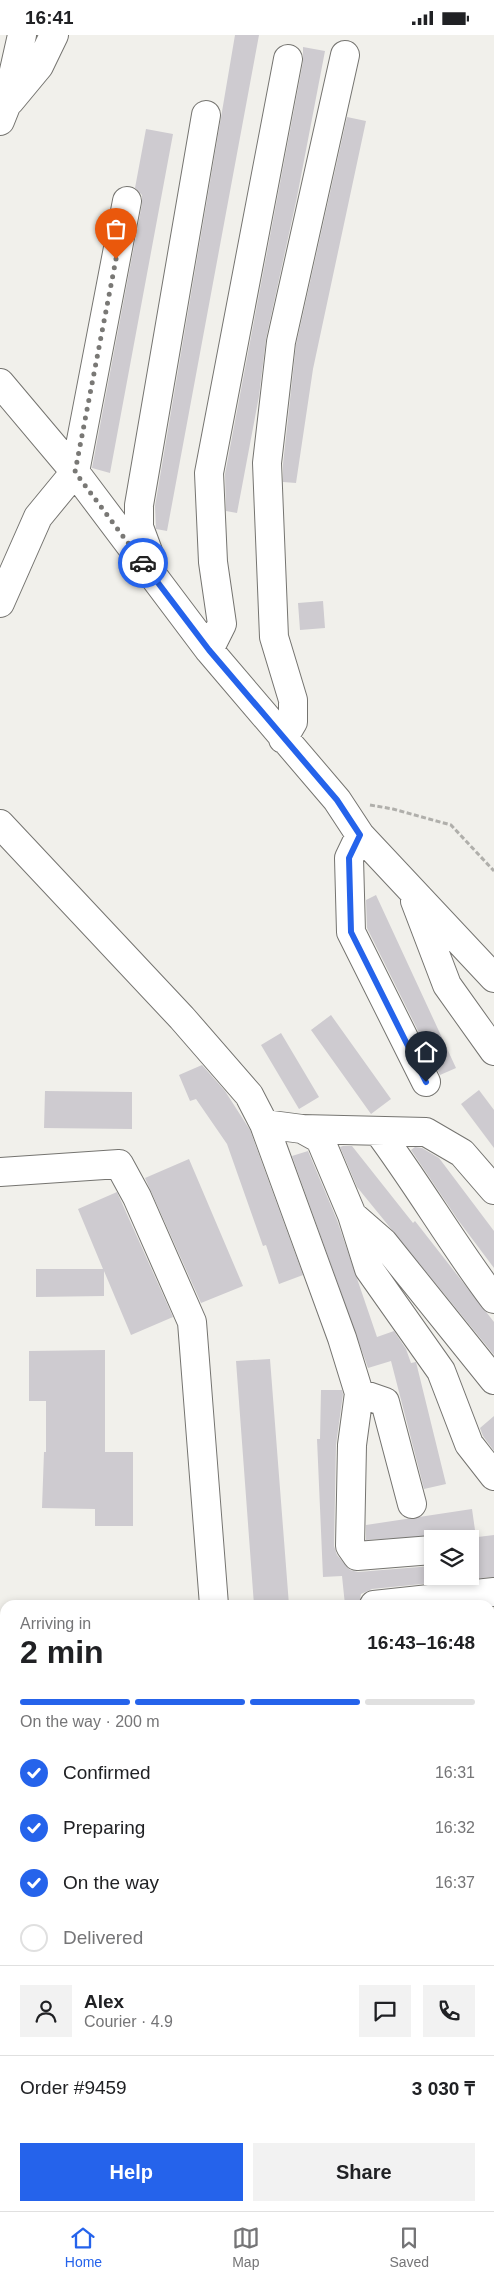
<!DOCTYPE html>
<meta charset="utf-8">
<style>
body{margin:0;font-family:Arial,sans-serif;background:#f2f2f2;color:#202124;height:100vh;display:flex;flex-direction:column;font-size:19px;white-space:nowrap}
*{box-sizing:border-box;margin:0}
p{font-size:16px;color:#757577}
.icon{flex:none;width:28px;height:28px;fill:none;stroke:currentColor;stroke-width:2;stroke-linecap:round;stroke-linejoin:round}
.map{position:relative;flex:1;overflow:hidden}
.details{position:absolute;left:0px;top:1565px;width:495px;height:611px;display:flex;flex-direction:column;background:#fff;border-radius:15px 15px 0 0;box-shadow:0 2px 8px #0003}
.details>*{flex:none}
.buttons{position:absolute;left:424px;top:1495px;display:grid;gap:10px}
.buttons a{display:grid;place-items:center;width:55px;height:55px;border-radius:0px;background:#fff;box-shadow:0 2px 8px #0003;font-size:25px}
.pin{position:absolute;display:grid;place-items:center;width:42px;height:42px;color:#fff;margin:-51px -21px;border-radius:50% 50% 50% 0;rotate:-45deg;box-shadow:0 0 5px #0007}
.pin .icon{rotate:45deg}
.courier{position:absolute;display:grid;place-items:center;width:50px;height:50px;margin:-25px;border:4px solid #2563eb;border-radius:50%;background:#fff;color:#222;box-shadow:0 1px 6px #0007}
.overview em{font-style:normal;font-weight:700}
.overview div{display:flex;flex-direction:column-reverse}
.overview{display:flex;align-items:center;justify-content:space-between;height:85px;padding:0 20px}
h1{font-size:32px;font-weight:700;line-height:38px}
.bar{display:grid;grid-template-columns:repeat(4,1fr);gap:8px 5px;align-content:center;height:60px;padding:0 20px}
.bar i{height:6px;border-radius:4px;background:#e0e0e0}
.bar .current{background:#2563eb}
.bar p{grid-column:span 4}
.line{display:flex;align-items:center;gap:12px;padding:0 20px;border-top:1px solid #e0e0e0}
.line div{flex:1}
.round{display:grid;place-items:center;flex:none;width:52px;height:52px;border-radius:0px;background:#f2f2f2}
ol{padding:0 20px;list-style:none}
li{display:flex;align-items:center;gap:15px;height:55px}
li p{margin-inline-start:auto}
li .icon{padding:5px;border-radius:50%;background:#2563eb;color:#fff;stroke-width:4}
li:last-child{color:#757577}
li i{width:28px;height:28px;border:2px solid #e0e0e0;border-radius:50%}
.cta{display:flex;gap:10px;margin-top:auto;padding:10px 20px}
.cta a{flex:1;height:58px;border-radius:0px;background:#2563eb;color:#fff;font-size:20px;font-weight:700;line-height:58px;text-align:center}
.cta a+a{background:#f2f2f2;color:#202124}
.status{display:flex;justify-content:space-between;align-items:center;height:35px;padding:0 25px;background:#fff;direction:ltr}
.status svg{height:14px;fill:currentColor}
.dock{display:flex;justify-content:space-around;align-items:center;height:70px;border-top:1px solid #e0e0e0;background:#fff;font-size:14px;color:#757577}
.dock a{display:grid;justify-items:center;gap:2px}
.dock .current{color:#2563eb}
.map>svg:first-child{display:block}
.building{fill:#cecbd0}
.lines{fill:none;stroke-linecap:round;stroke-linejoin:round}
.minor-casing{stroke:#757470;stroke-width:30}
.path{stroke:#b0afab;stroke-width:3;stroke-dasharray:5 2.5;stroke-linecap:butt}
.minor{stroke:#fff;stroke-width:28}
.done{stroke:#797875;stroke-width:5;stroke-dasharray:0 9}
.route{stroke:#2563eb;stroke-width:6}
</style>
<div class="status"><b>16:41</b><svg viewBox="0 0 49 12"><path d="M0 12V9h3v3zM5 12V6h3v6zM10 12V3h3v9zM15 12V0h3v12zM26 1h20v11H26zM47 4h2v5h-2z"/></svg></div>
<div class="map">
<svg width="494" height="2176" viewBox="0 0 494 2176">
<rect width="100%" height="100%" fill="#f1f0eb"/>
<!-- building -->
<path class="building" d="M 235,0 L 259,0 L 167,496 L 156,494 L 155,471 Z
M 303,12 L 325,16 L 297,162 L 266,304 L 259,361 L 237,478 L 226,476 L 225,439 L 303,27 Z
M 347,82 L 366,86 L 313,334 L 296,448 L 283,447 L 283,429 L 296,310 Z
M 146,94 L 173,99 L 110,438 L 92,433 L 142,169 L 142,160 L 135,153 Z
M 323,566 L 325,593 L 300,595 L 298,568 Z
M 376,860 L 456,1033 L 440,1040 L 367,893 L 366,865 Z
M 331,980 L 391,1064 L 371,1079 L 311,995 Z
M 281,998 L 319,1062 L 299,1074 L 261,1010 Z
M 202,1030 L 225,1056 L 250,1095 L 303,1240 L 279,1249 L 266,1210 L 263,1211 L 227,1109 L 196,1064 L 190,1066 L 179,1040 Z
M 479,1055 L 494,1075 L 494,1113 L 461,1069 Z
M 45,1056 L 132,1057 L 132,1094 L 44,1093 Z
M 343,1111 L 352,1111 L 413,1188 L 415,1186 L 494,1287 L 494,1320 L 357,1152 L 340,1112 Z
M 415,1112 L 422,1113 L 439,1123 L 494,1196 L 494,1233 L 458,1185 L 411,1115 Z
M 308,1116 L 337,1185 L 377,1302 L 394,1296 L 406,1314 L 411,1328 L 416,1327 L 446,1449 L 424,1454 L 391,1326 L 368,1333 L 292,1121 Z
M 189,1124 L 243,1251 L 201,1268 L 145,1143 Z
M 117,1157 L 173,1282 L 131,1300 L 104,1236 L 104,1261 L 36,1262 L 36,1234 L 103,1234 L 78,1174 Z
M 105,1315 L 105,1417 L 133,1417 L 133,1491 L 95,1491 L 95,1474 L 42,1473 L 44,1417 L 46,1417 L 46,1366 L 29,1366 L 29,1316 Z
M 270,1324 L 289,1570 L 254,1570 L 236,1326 Z
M 321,1355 L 342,1355 L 343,1359 L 336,1410 L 334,1511 L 337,1520 L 350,1535 L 358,1537 L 432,1531 L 432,1548 L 372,1554 L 361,1559 L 359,1570 L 345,1570 L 342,1541 L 323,1542 L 317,1404 L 320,1404 Z
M 494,1381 L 494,1416 L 483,1401 L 480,1393 Z
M 472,1474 L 475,1495 L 437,1501 L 366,1505 L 366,1490 Z
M 494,1500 L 494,1542 L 470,1544 L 470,1503 Z"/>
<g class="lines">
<!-- minor casing -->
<g class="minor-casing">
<path id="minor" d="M 10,66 L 39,31 L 54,0
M 0,86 L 6,71 L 22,0
M 0,348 L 75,437 L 209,615 L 337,765 L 360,800 L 494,943
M 152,527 L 139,492 L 139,470 L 206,80
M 0,568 L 38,482 L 75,437 L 127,166
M 209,615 L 222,589 L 213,527 L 209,438 L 288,24
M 283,704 L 293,687 L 293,665 L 274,602 L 267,428 L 281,307 L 345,20
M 0,789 L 182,983 L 249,1060 L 264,1089 L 342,1303 L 359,1358 L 352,1410 L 350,1511 L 357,1521 L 432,1515
M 360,800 L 349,823 L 351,897 L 426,1047
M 415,866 L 447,950 L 494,1016
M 264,1089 L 302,1094 L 320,1104 L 352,1180 L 369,1234 L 441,1336 L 469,1409 L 494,1441
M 302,1094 L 426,1097 L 462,1118 L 494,1155
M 378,1096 C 419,1151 453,1210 494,1264
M 0,1137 L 119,1129 L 137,1162 L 192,1287 L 214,1570
M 352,1180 L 383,1207 L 494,1345
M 359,1358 L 385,1367 L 412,1469
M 374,1570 L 494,1557
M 490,1626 L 494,1626
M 0,1815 L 5,1816
M 490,1899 L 494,1899
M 490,1967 L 494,1967
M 0,1986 L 5,1985
M 490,2004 L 494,1996
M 0,2077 L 5,2065
M 229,2176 L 231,2171
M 284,2176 L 287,2171
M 341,2176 L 343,2171
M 400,2176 L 402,2171"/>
</g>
<!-- path -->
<path class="path" d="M 370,770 L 393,774 L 451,790 L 494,836"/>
<!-- minor -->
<use href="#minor" class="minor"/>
</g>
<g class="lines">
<!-- done -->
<path class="done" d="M 116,224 L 75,437 L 143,528"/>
<!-- route -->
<path class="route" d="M 143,528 L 209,615 L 337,765 L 360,800 L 349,823 L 351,897 L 426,1047"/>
</g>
</svg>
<div class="buttons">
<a><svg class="icon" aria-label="layers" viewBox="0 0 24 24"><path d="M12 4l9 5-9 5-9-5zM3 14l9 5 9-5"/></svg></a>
</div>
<div class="pin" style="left:116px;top:224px;background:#ea580c"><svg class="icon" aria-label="bag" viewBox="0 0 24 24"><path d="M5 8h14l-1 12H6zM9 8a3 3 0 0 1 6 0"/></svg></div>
<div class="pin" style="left:426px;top:1047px;background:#1f2937"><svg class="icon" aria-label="home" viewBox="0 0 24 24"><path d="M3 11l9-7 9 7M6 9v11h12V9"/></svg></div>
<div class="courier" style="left:143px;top:528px"><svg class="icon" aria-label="car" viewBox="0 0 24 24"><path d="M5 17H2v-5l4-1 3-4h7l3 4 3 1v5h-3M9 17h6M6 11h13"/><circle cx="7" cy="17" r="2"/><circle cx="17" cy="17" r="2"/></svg></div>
<section class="details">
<div class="overview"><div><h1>2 min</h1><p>Arriving in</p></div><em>16:43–16:48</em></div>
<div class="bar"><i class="current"></i><i class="current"></i><i class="current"></i><i></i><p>On the way · 200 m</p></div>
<ol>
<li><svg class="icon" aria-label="check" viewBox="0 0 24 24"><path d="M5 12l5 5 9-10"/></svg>Confirmed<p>16:31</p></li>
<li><svg class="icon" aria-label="check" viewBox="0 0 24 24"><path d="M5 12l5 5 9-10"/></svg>Preparing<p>16:32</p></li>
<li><svg class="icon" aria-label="check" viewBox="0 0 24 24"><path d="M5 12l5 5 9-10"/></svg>On the way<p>16:37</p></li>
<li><i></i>Delivered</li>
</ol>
<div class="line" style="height:90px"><a class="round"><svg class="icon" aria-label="person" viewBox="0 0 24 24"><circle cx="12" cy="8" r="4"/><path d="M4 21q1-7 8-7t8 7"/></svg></a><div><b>Alex</b><p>Courier · 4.9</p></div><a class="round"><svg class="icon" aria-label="chat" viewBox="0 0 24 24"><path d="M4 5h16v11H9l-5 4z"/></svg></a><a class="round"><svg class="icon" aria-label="phone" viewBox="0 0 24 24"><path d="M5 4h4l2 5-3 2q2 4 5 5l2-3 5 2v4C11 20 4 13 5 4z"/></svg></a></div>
<div class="line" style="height:65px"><div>Order #9459</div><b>3 030 ₸</b></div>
<div class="cta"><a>Help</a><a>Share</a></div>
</section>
</div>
<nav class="dock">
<a class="current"><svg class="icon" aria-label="home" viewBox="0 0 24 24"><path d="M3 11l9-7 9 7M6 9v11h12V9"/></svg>Home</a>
<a><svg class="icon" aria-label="map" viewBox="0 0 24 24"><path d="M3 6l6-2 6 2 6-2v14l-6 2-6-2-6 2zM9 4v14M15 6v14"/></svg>Map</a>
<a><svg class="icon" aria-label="saved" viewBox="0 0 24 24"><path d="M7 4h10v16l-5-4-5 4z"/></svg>Saved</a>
</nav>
